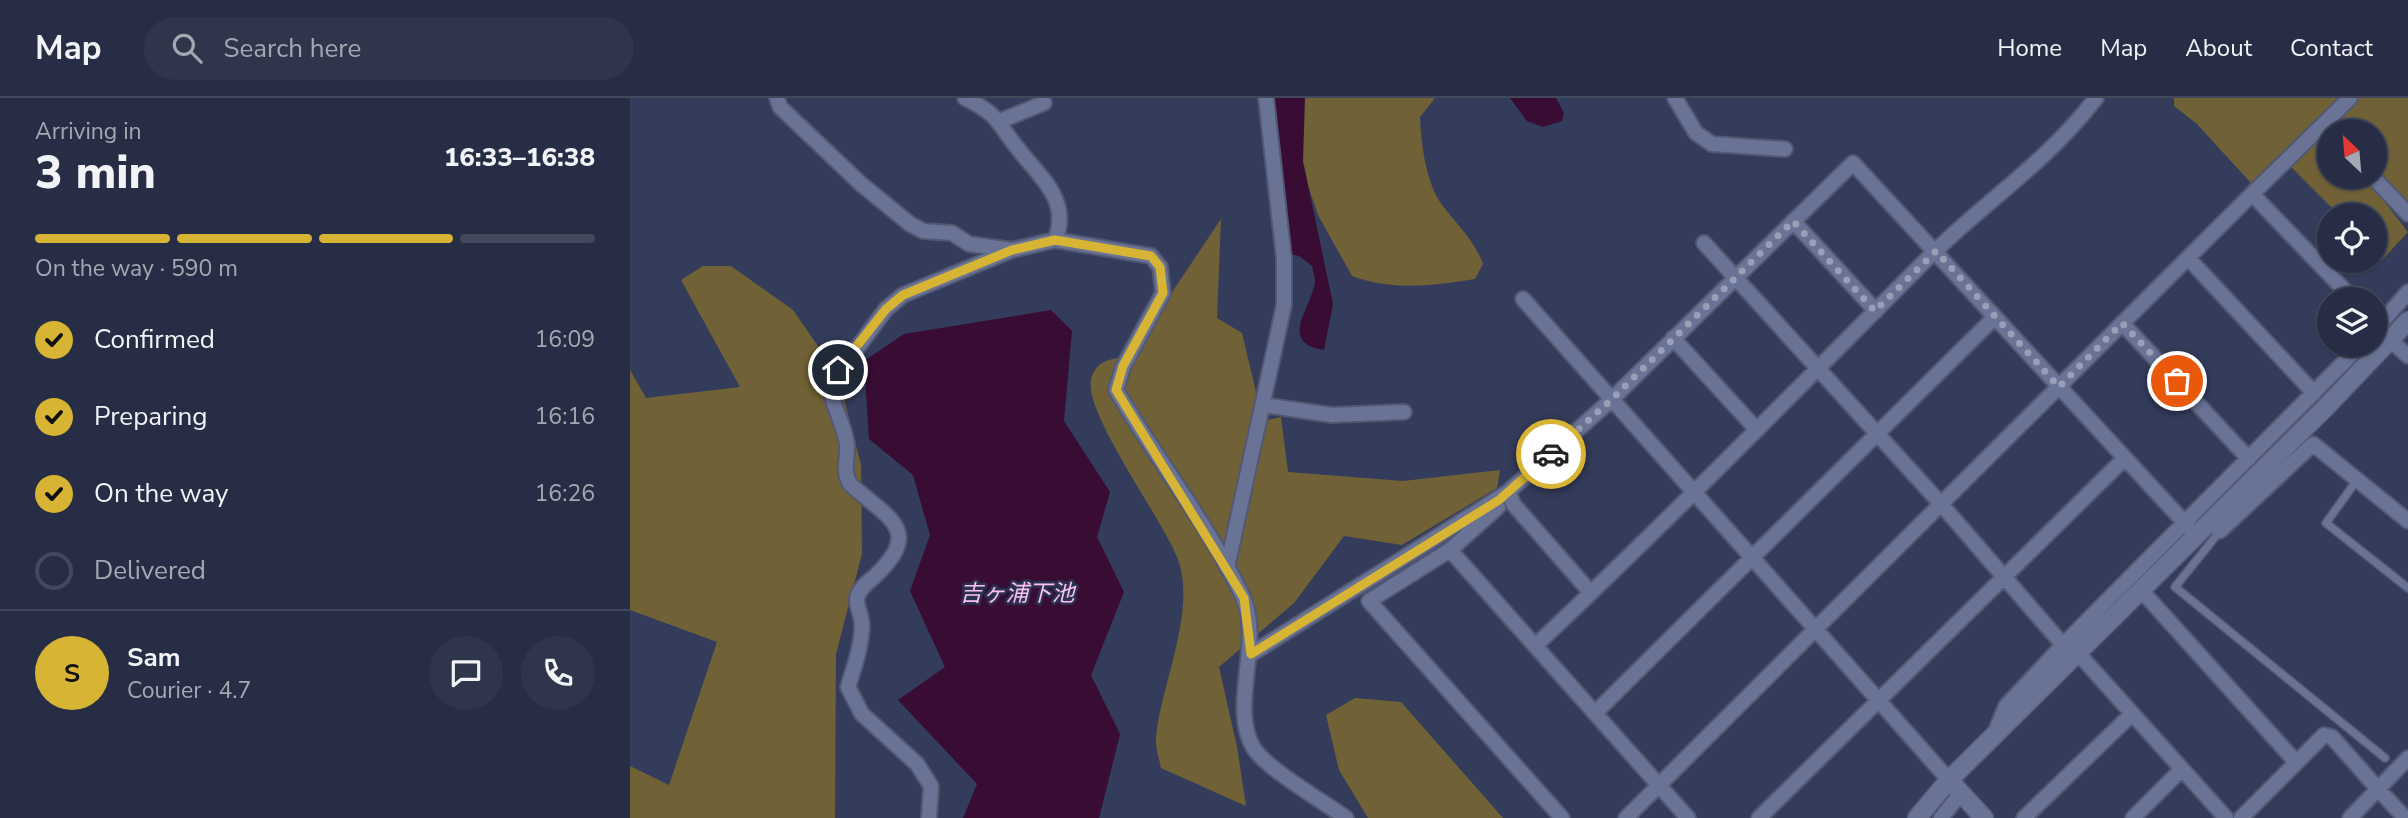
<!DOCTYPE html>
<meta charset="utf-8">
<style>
body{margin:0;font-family:"Nunito Sans","Noto Sans JP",sans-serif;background:#2f354b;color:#f1f3f6;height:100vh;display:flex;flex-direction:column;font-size:26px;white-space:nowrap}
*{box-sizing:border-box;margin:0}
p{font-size:23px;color:#a4a8b2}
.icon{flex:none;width:38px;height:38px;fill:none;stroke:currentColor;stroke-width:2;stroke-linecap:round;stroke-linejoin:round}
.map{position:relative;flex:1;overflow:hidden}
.details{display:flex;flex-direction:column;background:#272d44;width:630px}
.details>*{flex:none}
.needle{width:46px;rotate:334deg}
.tools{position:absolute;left:1687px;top:21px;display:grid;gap:14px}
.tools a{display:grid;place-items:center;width:70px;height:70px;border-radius:50%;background:#272d44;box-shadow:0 2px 5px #0004,0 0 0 2px #43495d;font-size:35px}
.pin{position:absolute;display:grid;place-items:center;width:60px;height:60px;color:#fff;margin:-30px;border:4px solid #fff;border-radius:50%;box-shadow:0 2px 7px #0007}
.courier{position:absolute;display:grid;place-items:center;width:70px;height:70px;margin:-35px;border:5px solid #d8b434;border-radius:50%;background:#fff;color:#222;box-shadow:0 2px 9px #0007}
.headline em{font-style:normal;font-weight:800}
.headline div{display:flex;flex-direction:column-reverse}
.headline{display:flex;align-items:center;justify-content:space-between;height:119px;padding:0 35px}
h1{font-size:46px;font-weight:800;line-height:52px}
.bar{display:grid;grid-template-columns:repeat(4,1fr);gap:10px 7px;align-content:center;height:84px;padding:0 35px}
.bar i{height:9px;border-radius:5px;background:#43495d}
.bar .current{background:#d8b434}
.bar p{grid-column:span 4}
.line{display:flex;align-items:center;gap:18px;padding:0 35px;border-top:2px solid #43495d}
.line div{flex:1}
.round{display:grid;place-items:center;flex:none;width:74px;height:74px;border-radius:37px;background:#2f354b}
ol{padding:0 35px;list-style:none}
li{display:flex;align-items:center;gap:21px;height:77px}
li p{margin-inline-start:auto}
li .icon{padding:7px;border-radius:50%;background:#d8b434;color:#111;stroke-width:4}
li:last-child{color:#a4a8b2}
li i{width:38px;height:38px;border:4px solid #43495d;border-radius:50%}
header{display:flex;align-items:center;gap:42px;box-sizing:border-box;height:98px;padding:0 35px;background:#272d44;border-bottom:2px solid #43495d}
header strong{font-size:33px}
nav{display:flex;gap:38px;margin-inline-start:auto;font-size:24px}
.search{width:490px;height:63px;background:#2f354b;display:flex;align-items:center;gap:18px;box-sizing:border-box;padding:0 24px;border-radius:38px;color:#a4a8b2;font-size:26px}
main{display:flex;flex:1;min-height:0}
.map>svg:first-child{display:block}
.green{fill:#706236}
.water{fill:#380c33}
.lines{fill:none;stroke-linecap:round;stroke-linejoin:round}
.service-casing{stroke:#525772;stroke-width:10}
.minor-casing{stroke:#525772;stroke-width:18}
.tertiary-casing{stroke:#525772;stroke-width:21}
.service{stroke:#697395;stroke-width:7}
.minor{stroke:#697395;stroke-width:14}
.tertiary{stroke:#697395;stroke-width:18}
.done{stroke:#999fb7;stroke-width:7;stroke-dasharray:0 12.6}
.route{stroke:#d8b434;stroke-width:9}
.labels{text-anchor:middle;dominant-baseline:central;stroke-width:5;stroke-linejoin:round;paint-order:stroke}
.water-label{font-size:23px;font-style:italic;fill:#fcbff1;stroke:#2a3250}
</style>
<header>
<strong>Map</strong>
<div class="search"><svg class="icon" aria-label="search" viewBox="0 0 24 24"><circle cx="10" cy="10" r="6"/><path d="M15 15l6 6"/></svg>Search here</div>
<nav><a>Home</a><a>Map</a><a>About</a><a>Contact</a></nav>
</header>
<main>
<section class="details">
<div class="headline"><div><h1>3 min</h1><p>Arriving in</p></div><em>16:33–16:38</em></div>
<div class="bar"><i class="current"></i><i class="current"></i><i class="current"></i><i></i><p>On the way · 590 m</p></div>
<ol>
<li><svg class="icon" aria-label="check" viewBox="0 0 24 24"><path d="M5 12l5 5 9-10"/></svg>Confirmed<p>16:09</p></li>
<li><svg class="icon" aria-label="check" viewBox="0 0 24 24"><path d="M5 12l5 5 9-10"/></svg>Preparing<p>16:16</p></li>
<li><svg class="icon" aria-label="check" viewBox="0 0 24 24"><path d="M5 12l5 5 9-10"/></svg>On the way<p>16:26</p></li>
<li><i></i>Delivered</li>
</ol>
<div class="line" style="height:126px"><b class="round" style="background:#d8b434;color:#111">S</b><div><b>Sam</b><p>Courier · 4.7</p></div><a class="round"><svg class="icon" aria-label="chat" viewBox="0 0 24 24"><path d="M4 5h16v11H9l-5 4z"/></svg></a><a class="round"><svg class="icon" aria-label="phone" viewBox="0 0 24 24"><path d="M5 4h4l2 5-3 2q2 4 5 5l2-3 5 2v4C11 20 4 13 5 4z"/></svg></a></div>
</section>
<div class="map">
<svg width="1778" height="720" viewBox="0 0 1778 720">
<rect width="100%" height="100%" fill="#343c5b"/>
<!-- green -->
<path class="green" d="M 648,0 L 805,0 L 790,19 C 791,45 796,87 813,108 C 828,128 844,142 853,166 L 845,181 C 803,188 763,193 722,178 L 688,117 Z
M 1544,0 L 1778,0 L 1778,110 L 1745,70 L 1745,33 L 1699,33 L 1699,79 L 1735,79 L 1778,134 L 1752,162 L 1745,155 L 1745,117 L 1709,117 L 1649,57 L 1621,85 L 1567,26 L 1544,8 Z
M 591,121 L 587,220 L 612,235 L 633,323 L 651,319 L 658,374 L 773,383 L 870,372 L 867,390 L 772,447 L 714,438 L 664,505 L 589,569 L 607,649 L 616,708 L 531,670 C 529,660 525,649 526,639 C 531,586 568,510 547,459 C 532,421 454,315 461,282 C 465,263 483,259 498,260 Z
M 73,168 L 101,168 L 163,212 L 208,277 L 231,367 L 232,456 L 206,556 L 205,720 L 0,720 L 0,668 L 39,687 L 87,544 L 0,512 L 0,272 L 16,300 L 110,289 L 51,182 Z
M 725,600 L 771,604 L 873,720 L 738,720 L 709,672 L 696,617 Z"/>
<!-- water -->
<path class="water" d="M 642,0 L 675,0 L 673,63 L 703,206 L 694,252 C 647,245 682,209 685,184 C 685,179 683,173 682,168 L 669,158 L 661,156 Z
M 880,0 L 926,0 L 934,15 L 932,23 L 913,29 L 897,23 Z
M 421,212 L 442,233 L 434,323 L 480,394 L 467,439 L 494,494 L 461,577 L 490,636 L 469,720 L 333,720 L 347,686 L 268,602 L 315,569 L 280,493 L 300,437 L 283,377 L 239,341 L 234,263 L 274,236 Z"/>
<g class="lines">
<!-- service casing -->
<g class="service-casing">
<path id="service" d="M 1727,382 L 1696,425 L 1778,490
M 1590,433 L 1545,489 L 1755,660"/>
</g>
<!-- minor casing -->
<g class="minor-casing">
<path id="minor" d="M 147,0 L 150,9 L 231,86 L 280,126 L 293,133 L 322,135 L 339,146 L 382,152
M 335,0 C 371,18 366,24 389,52 C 411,80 441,103 425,142
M 1045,0 L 1066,35 L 1082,46 L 1155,51
M 370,23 L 414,5
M 1743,79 L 1778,116
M 1622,96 L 1720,0
M 1163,123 L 1246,213
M 1074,145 L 1311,406 L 1433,547
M 1558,160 L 1684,295
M 893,201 L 1319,682
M 1492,225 L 1619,361
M 1745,232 L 1778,194
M 1043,240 L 1127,332
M 1761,243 L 1778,258
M 633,307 L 702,317 L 774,314
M 878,394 L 884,407 L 961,495
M 868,409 L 820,452 L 739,503 L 932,720
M 1579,423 L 1590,433 L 1683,346 L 1778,423
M 820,452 L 1058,720
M 597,470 L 654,207 L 654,161 L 636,0
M 1510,491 L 1666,664
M 905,548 C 1040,421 1170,288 1301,157 C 1357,102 1417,64 1466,0
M 1447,554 L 1596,720
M 621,556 L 878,394 L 981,302 L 1223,65 L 1565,436
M 965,615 L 1364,220
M 1365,635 L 1376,608 L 1433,547 L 1731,247
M 299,720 L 301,688 L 287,666 L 232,616 L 218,589 C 224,569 232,548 232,526 C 232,518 226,508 227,500 C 229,491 237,485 244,479 C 294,432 259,421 220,386 C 212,372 218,361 217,347 C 215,326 201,308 200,287 L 256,211 L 273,197 L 382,152 L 425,142 L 521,158 L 530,169 L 533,195 L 493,269 L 486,292 C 526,360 577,425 612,497 C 634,543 599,607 623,649 C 635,670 694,704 716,720
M 996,720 L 1622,96 L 1723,201
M 1129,720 L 1494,361
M 1311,720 L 1331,695
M 1394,720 L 1502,616
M 1503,720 L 1552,671
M 1611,720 L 1694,637 L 1702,639 L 1748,691 L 1778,660
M 1720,720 L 1748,691 L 1775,720"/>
</g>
<!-- tertiary casing -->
<g class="tertiary-casing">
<path id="tertiary" d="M 1319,682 L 1354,720
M 1287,720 L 1319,682 L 1696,309 L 1778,223"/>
</g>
<!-- service -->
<use href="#service" class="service"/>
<!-- minor -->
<use href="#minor" class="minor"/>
<!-- tertiary -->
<use href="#tertiary" class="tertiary"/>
</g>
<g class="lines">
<!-- done -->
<path class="done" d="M 921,356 L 981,302 L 1163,123 L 1245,213 L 1306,153 L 1429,289 L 1492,225 L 1547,283"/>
<!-- route -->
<path class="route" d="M 208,272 L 256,211 L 273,197 L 382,152 L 425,142 L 521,158 L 530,169 L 533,195 L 493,268 L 486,292 L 614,500 L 621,556 L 869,402 L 921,356"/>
</g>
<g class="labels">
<!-- water labels -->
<g class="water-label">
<text x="387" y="495">吉ヶ浦下池</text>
</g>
</g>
</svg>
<div class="tools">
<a><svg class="needle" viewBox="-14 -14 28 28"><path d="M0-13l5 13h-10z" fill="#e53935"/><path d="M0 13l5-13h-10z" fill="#a4a8b2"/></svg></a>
<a><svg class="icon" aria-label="locate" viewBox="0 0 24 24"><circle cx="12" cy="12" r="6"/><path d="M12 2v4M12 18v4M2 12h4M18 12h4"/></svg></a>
<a><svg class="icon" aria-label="layers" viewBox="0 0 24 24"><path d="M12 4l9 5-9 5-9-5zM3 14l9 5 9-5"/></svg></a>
</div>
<div class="pin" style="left:1547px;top:283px;background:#ea580c"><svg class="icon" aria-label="bag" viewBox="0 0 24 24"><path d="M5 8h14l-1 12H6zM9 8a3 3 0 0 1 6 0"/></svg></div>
<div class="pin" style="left:208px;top:272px;background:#1f2937"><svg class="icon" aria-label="home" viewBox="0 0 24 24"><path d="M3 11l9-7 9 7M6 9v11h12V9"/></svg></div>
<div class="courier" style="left:921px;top:356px"><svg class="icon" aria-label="car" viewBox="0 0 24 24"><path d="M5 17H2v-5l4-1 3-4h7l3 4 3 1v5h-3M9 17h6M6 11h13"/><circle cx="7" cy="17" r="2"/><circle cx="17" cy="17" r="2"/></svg></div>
</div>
</main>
